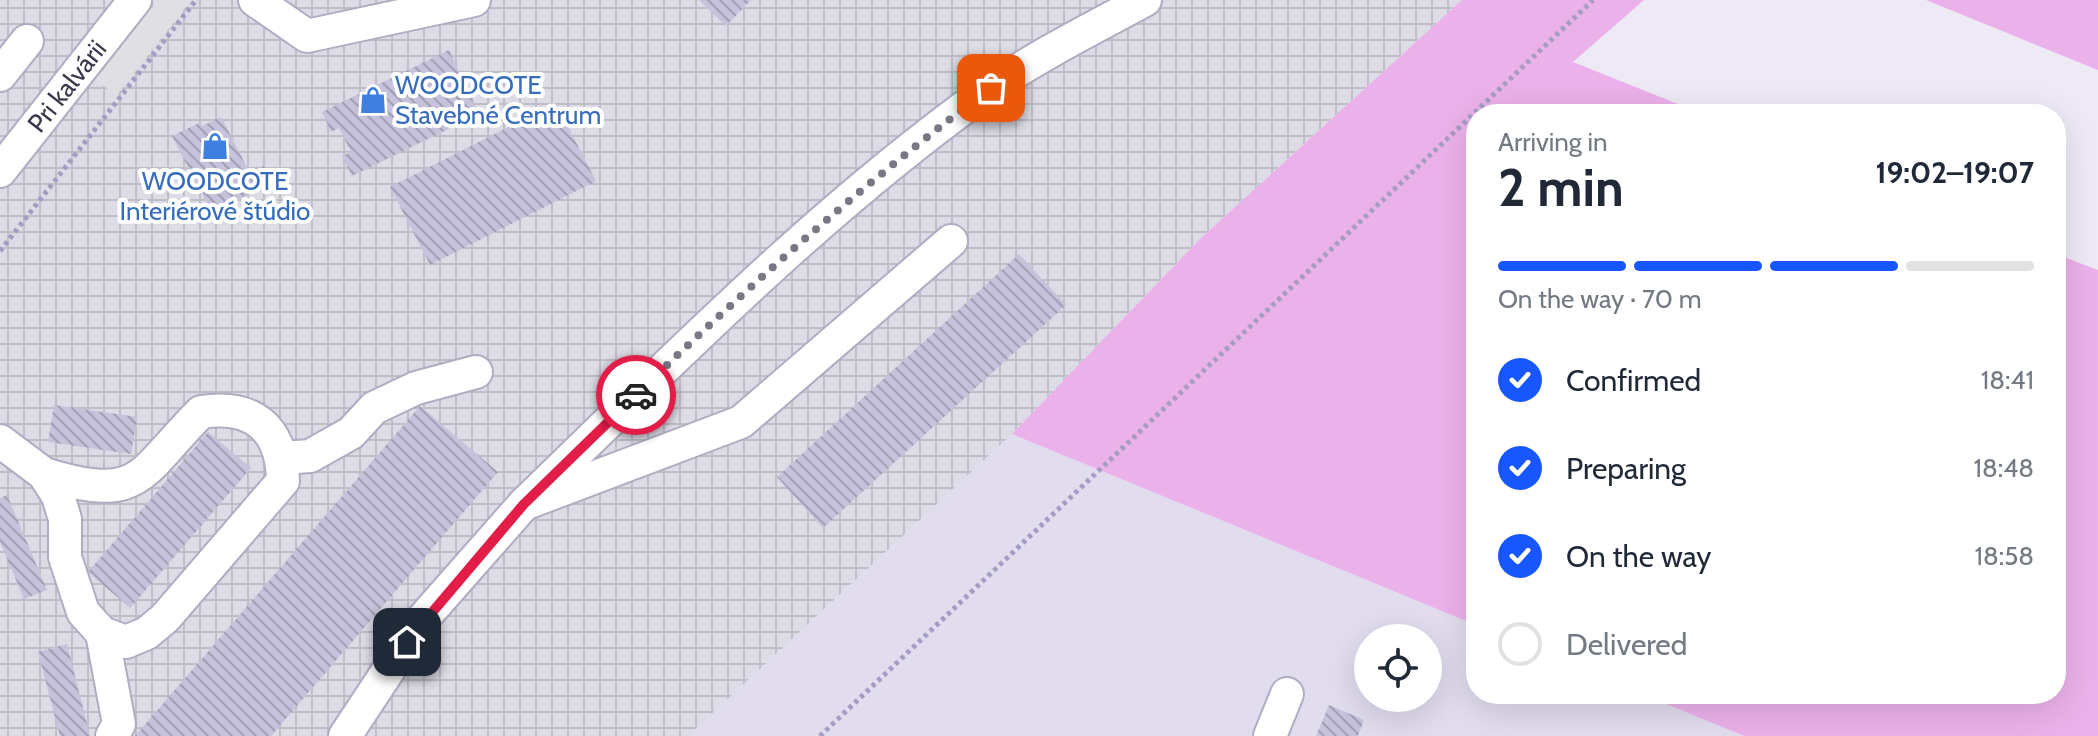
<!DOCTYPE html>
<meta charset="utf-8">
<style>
body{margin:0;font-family:Cabin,sans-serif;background:#f2f2f3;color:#1f2937;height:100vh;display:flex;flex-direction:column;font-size:30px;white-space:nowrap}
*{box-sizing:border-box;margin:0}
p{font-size:26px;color:#747a83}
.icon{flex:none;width:44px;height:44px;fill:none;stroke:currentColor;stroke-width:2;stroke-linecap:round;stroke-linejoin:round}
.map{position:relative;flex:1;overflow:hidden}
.details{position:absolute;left:1466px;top:104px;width:600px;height:600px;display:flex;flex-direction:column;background:#fff;border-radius:32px;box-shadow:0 8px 32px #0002}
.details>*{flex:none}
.controls{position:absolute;left:1354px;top:624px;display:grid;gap:16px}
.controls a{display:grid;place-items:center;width:88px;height:88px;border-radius:50%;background:#fff;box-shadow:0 8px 32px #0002;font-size:40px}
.pin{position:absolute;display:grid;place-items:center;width:68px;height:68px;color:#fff;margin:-34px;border-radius:16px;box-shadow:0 4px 12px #0006}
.courier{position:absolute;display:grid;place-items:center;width:80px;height:80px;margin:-40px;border:6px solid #e11d48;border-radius:50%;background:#fff;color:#222;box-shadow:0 2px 10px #0007}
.summary em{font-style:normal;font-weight:700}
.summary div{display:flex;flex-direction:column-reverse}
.summary{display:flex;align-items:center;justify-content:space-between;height:136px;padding:0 32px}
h1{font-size:52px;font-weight:700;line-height:60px}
.bar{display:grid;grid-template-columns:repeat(4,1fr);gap:12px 8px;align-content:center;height:96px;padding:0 32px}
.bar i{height:10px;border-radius:6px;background:#e0e1e3}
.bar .active{background:#1856ff}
.bar p{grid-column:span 4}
ol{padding:0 32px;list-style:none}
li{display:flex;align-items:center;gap:24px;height:88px}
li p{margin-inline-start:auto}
li .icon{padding:8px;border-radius:50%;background:#1856ff;color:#fff;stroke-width:4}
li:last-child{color:#747a83}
li i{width:44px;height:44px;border:4px solid #e0e1e3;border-radius:50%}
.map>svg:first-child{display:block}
.residential{fill:#e1dcee;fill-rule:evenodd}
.industrial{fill:url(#industrial-grid)}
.garden{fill:#ebb1ea}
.parking{fill:#e0dfe4}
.building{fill:url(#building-back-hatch)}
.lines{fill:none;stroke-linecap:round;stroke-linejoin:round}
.minor-casing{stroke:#b1acc2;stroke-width:36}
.path{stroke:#a59cc4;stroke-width:5;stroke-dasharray:4 4;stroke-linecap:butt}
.minor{stroke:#fff;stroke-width:32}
.done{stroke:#797686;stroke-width:8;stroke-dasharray:0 14.4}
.route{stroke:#e11d48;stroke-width:10}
.labels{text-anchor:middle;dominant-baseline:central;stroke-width:8;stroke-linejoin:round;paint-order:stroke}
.shop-label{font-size:26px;fill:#366cbe;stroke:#fff;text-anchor:start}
.street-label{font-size:26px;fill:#3b374a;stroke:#fff}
</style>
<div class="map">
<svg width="2098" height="736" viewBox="0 0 2098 736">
<defs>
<pattern id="industrial-grid" width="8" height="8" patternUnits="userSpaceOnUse" patternTransform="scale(2)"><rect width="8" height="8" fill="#dddbe5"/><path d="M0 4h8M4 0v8" fill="none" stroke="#bfbdc6"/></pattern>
<pattern id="building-back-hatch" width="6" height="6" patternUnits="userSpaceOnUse" patternTransform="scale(2)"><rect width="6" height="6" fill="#c6c2db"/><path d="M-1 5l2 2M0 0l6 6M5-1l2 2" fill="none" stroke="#a29eb4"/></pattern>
</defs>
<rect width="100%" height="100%" fill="#edeaf6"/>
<!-- residential -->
<path class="residential" d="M 1012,434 L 1476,625 L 1476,694 L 1642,694 L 1744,736 L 1285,736 L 1303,689 L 1276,679 L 1253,736 L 688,736 ZM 1368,638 L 1428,638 L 1428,698 L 1368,698 Z"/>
<!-- industrial -->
<path class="industrial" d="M 0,0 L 1462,0 L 1201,238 L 1012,434 L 688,736 L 0,736 Z"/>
<!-- garden -->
<path class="garden" d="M 1462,0 L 1644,0 L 1573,62 L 1703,114 L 1476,114 L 1476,625 L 1012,434 L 1201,238 Z
M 1926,0 L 2098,0 L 2098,70 Z
M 2056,254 L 2098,270 L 2098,736 L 1744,736 L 1642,694 L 2056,694 Z"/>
<!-- parking -->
<path class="parking" d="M 158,0 L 191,0 L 116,96 L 96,79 Z"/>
<!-- building -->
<path class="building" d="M 699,0 L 751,0 L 726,26 Z
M 449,50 L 479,114 L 352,176 L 342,156 L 351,152 L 339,128 L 331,132 L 322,112 Z
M 556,103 L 596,181 L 430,265 L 390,187 Z
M 221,117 L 250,173 L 265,165 L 275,183 L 211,211 L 172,136 L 199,123 L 202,126 Z
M 1019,254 L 1066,305 L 823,528 L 777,477 Z
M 54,405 L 137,417 L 131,454 L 48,442 Z
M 420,406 L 498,472 L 271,736 L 135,736 Z
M 208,432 L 251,468 L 130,608 L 88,572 Z
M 7,495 L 47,590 L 24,599 L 0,542 L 0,498 Z
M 67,644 L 90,736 L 60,736 L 38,652 Z
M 1329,705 L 1364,720 L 1358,736 L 1316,736 Z"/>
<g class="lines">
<!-- minor casing -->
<g class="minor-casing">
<g id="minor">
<path d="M 255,0 L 307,36 L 474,0"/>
<path d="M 0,75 L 27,41"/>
<path id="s1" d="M 0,171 L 135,0"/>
<path d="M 951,241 L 741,422 L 524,504 C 673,360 819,211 988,90 C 1037,56 1093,28 1145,0"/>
<path d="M 0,441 L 44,474 L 58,496 L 65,519 L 65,557 L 83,612 L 102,633 L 126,642 L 147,633 L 165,618 L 283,481 C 282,428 253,404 201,412 C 138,475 142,504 44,474"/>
<path d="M 282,458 L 310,456 L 351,433 L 374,408 L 416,388 L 476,372"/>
<path d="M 102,633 L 119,724 L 112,736"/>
<path d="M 345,736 L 421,621 L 524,504"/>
<path d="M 1270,736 L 1287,694"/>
</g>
</g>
<!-- path -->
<path class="path" d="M 0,251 L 196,0
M 820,736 L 1593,0"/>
<!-- minor -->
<use href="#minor" class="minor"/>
</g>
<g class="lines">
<!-- done -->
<path class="done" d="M 636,395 C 748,286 865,182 991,88"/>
<!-- route -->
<path class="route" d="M 407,642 L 524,504 L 636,395"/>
</g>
<!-- icons -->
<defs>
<g id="shop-bare" transform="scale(2.16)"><path d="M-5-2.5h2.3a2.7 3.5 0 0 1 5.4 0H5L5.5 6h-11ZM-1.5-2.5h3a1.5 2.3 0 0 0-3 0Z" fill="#3f7fe0" stroke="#fff" stroke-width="2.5" paint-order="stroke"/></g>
</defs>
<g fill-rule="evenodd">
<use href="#shop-bare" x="373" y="100"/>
<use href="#shop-bare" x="215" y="146"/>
</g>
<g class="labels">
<!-- shop labels -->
<g class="shop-label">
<text x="395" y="85">WOODCOTE<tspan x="395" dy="30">Stavebné Centrum</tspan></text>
<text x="215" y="181" text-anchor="middle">WOODCOTE<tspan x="215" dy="30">Interiérové štúdio</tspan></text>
</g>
<!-- street labels -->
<g class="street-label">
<text stroke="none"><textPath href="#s1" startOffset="108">Pri kalvárii</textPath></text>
</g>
</g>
</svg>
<div class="controls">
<a><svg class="icon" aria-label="locate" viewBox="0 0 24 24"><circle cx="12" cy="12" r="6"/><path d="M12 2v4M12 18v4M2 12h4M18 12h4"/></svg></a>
</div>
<div class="pin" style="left:991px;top:88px;background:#ea580c"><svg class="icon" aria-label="bag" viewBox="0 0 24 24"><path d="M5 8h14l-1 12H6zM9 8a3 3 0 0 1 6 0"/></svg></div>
<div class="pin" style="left:407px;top:642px;background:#1f2937"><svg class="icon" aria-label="home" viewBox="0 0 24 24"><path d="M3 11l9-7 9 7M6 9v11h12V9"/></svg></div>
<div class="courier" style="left:636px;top:395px"><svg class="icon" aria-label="car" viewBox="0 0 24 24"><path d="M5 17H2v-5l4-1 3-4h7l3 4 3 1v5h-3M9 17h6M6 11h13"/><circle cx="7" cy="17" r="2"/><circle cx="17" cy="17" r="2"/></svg></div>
<section class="details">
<div class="summary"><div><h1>2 min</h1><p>Arriving in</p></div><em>19:02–19:07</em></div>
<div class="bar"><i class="active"></i><i class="active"></i><i class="active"></i><i></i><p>On the way · 70 m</p></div>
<ol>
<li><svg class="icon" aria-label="check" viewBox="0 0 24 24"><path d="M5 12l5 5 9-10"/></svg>Confirmed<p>18:41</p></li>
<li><svg class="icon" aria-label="check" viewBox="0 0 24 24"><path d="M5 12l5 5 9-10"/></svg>Preparing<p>18:48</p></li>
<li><svg class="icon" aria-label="check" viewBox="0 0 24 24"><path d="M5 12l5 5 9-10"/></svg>On the way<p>18:58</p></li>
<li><i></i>Delivered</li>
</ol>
</section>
</div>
